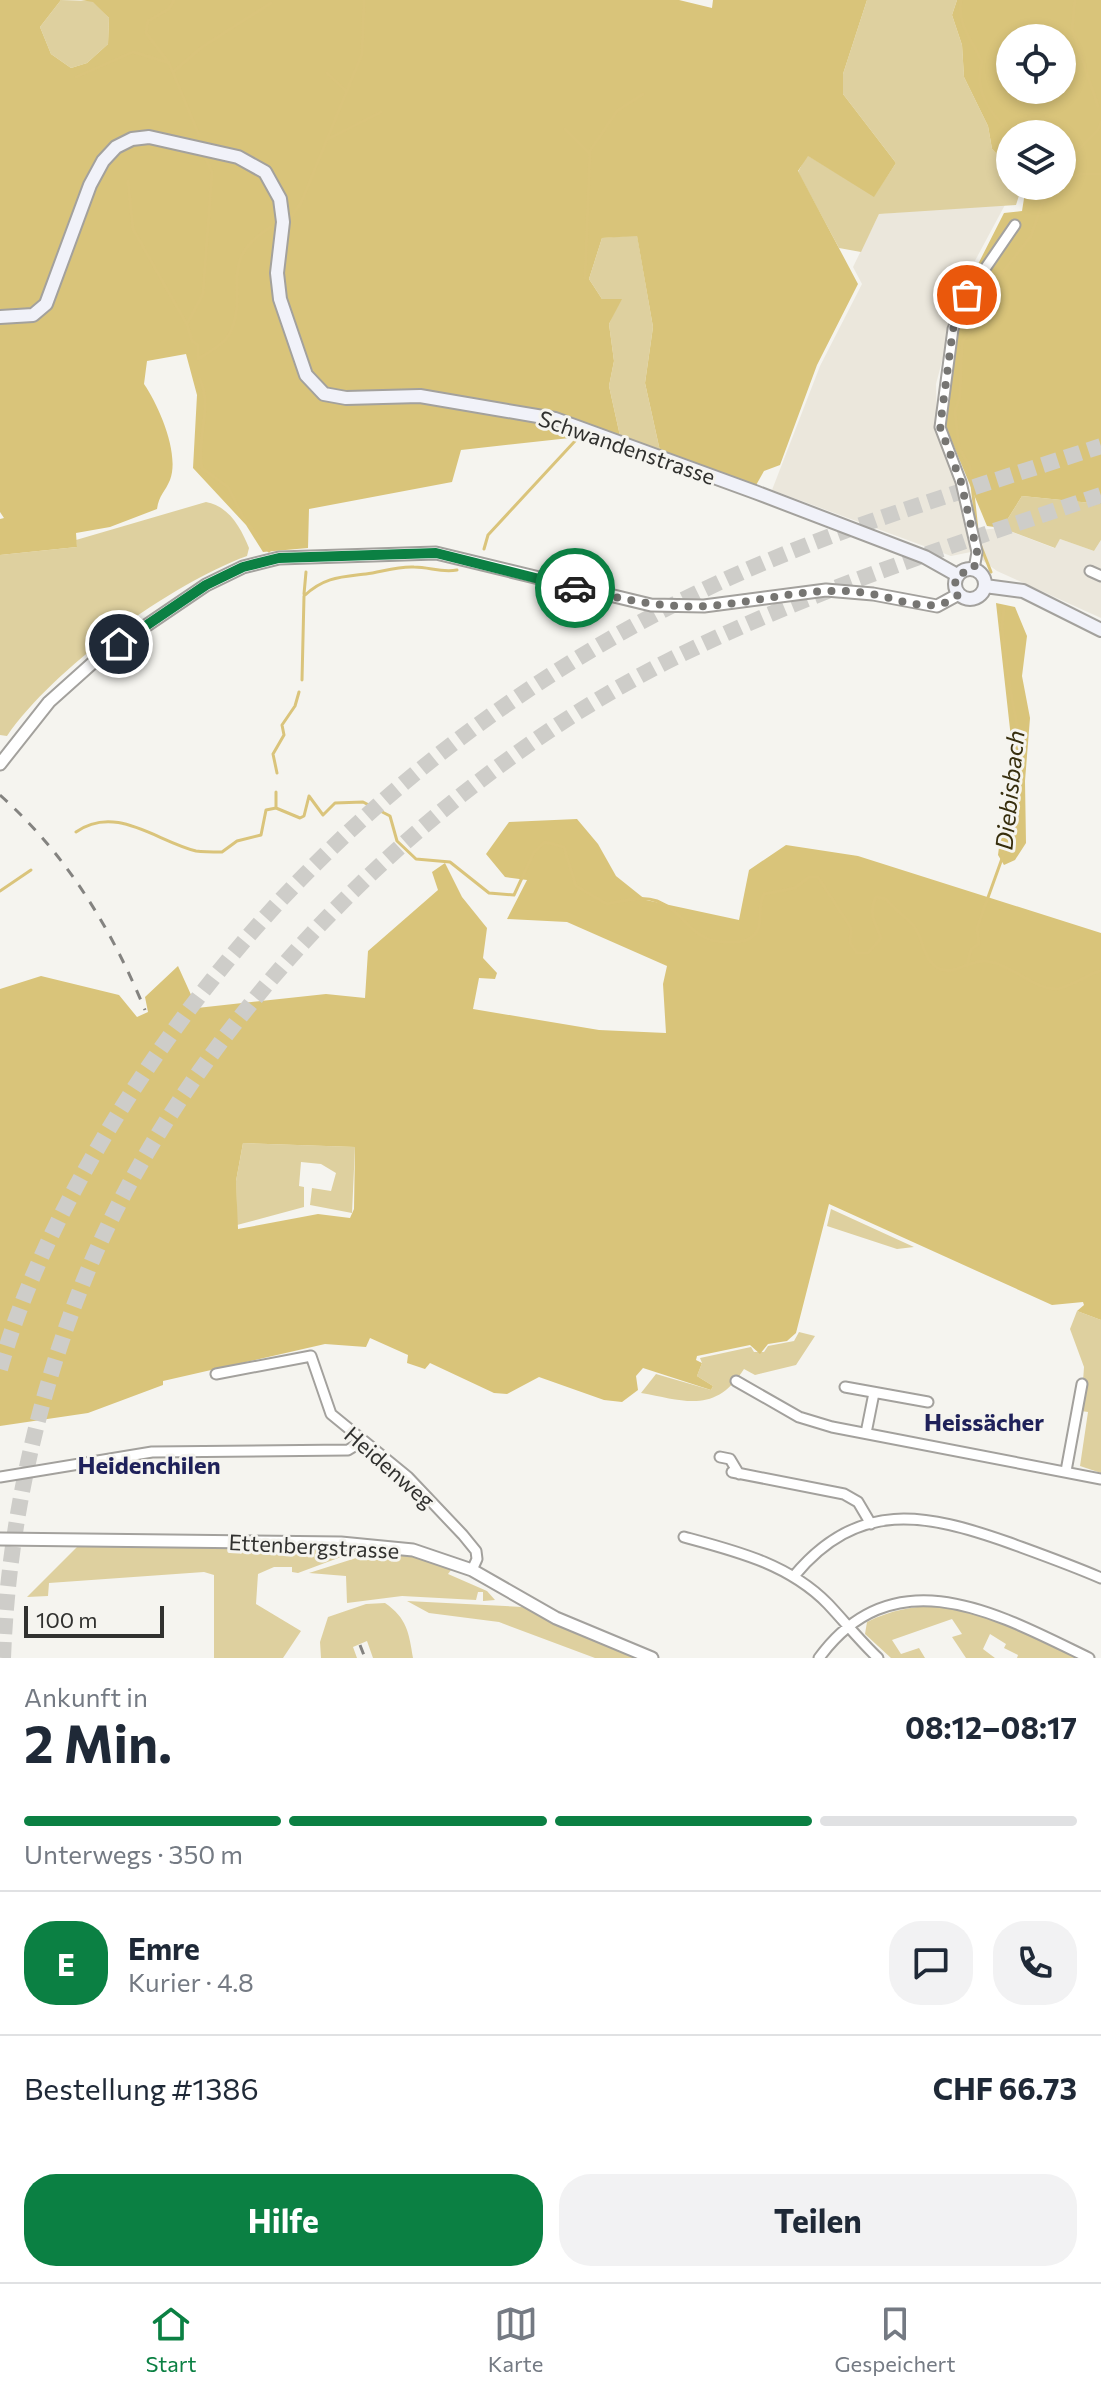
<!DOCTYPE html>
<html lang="de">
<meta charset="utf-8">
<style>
body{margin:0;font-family:Commissioner,sans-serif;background:#f2f2f3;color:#1f2937;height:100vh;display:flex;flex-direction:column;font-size:30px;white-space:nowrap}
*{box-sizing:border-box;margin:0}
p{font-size:26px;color:#747a83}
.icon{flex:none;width:44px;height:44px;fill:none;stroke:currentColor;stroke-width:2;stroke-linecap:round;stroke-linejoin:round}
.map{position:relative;height:1658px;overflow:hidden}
.details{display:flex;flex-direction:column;background:#fff;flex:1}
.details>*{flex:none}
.fabs{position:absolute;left:996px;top:24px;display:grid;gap:16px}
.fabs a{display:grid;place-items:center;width:80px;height:80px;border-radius:50%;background:#fff;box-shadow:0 4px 12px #0003;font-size:40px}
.scale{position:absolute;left:24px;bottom:20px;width:140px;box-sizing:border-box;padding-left:8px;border:4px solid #31312f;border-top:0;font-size:22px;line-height:28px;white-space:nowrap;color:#31312f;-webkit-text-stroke:6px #f5f4ef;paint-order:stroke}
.pin{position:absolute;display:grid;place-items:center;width:68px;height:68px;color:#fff;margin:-34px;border:4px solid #fff;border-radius:50%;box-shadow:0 2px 8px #0007}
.courier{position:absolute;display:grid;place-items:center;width:80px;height:80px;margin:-40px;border:6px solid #0b8043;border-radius:50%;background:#fff;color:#222;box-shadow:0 2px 10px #0007}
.head em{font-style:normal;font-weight:700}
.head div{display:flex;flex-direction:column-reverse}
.head{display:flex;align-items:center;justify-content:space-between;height:136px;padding:0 24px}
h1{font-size:52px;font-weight:700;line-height:60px}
.bar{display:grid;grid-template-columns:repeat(4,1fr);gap:12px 8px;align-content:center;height:96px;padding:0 24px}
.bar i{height:10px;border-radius:6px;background:#e0e1e3}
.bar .active{background:#0b8043}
.bar p{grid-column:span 4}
.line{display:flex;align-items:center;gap:20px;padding:0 24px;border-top:2px solid #e0e1e3}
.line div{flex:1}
.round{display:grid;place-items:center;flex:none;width:84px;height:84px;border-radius:32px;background:#f2f2f3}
.primary-button{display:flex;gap:16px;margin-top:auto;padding:16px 24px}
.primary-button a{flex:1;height:92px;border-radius:32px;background:#0b8043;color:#fff;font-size:32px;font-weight:700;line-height:92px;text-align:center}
.primary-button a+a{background:#f2f2f3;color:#1f2937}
.dock{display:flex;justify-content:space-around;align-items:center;height:112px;border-top:2px solid #e0e1e3;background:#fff;font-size:22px;color:#747a83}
.dock a{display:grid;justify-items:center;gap:4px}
.dock .active{color:#0b8043}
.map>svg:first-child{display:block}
.built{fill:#ebe7dc}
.green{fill:#ded09f}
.forest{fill:#d9c47a;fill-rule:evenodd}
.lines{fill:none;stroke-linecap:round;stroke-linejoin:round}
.stream{stroke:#dac47b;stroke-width:3}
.motorway-tunnel{stroke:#cecdc9;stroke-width:16;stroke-dasharray:16 8;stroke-linecap:butt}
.minor-casing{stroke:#a3a19d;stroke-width:13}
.tertiary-casing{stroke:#a3a19d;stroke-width:15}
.secondary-casing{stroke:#a3a19d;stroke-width:16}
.minor{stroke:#fff;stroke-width:9}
.tertiary{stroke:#fff;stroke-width:11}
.secondary{stroke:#f1f2f9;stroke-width:12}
.rail{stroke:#848380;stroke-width:3;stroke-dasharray:10 10;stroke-linecap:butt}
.done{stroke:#767572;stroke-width:8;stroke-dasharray:0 14.4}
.route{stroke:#0b8043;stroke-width:10}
.labels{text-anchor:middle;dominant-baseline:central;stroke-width:6;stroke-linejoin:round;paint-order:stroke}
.street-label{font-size:22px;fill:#31312f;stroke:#f5f4ef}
.water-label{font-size:24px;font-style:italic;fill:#372e0d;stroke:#f5f4ef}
.neighbourhood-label{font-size:24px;font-weight:bold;fill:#1f215a;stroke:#f5f4ef}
</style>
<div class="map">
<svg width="1101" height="1658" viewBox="0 0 1101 1658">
<rect width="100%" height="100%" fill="#f5f4ef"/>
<!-- built -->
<path class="built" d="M 1006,203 L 962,285 L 936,384 L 937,429 L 978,530 L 1002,528 L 1054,548 L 1060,539 L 1094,551 L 1101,540 L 1101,618 L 997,571 L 971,552 L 951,556 L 772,490 L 820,366 L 862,284 L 853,267 L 879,214 Z"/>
<!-- green -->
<path class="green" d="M 61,0 L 93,1 L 109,18 L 108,44 L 87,63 L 71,68 L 51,54 L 40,27 Z
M 867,0 L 957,0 L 952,15 L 962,45 L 964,77 L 988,126 L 992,149 L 1010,168 L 1010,186 L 1022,186 L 1016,205 L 879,214 L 861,252 L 839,248 L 798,172 L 807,155 L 874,196 L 896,163 L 843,94 L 843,74 Z
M 637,235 L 653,327 L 645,383 L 660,451 L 620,436 L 609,386 L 614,361 L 609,324 L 621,299 L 602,299 L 589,279 L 602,238 Z
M 1022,496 L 1101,504 L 1101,540 L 1094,551 L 1060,539 L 1055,548 L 1002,528 Z
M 206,502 C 229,506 241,528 249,548 L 247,556 C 169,585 54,668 7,736 L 0,735 L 0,555 L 77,547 L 76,540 Z
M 243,1143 L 355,1147 L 352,1213 L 310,1205 L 312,1188 L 331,1191 L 336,1173 L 321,1164 L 301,1162 L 299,1186 L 304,1187 L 304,1207 L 237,1225 L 236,1181 Z
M 831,1209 L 914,1247 L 897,1249 L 827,1226 Z
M 1077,1311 L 1101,1320 L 1101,1473 L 1080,1466 L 1088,1412 L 1081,1411 L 1084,1367 L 1070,1329 Z
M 799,1332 L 815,1336 L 796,1365 L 755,1375 L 744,1369 C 715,1414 686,1401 641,1393 L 656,1374 L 711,1390 L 713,1386 L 697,1376 L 702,1363 L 700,1358 L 751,1347 L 754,1352 L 764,1352 L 768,1346 L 794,1341 Z
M 78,1546 L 355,1549 L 357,1551 L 298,1573 L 292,1572 L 292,1567 L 274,1567 L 258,1574 L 256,1604 L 301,1631 L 283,1658 L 214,1658 L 214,1575 L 204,1572 L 49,1583 L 48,1596 L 27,1597 Z
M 378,1551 C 403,1554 429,1556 451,1570 L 448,1574 L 487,1591 L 495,1600 L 483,1601 L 483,1592 L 478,1592 L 476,1600 L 402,1596 L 347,1603 L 346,1576 L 309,1573 Z
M 407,1601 L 522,1607 L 640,1658 L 595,1658 L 499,1622 L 429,1613 Z
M 385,1603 C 407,1618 409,1633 413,1658 L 373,1658 L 367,1641 L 353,1647 L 357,1658 L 321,1658 L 320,1642 L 328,1617 L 366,1604 Z
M 940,1605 L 989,1616 L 1079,1658 L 1017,1658 L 1018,1655 L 1004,1648 L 1006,1644 L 990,1634 L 983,1649 L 995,1658 L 966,1658 L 952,1637 L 962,1634 L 952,1619 L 892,1640 L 901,1654 L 919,1648 L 925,1658 L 891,1658 L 865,1634 L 867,1622 C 891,1610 914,1606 940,1605 Z"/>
<!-- forest -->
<path class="forest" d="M 0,0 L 61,0 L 40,27 L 51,54 L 71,68 L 87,63 L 108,44 L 109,18 L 93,2 L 81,0 L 679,0 L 712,8 L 713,0 L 867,0 L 843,74 L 843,94 L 896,163 L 874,197 L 808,156 L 798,171 L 858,284 L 817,365 L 780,465 L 764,471 L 755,487 L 660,451 L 645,383 L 653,327 L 637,236 L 602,238 L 589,279 L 602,299 L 622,299 L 609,324 L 614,361 L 609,386 L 620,436 L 584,425 L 579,437 L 461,450 L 452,482 L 309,509 L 308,548 L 263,552 L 246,525 L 193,468 L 197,395 L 186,354 L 147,361 L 144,384 C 159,406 180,454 170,480 C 165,492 159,495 157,509 L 110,527 L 76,533 L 77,547 L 0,555 L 0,519 L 4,518 L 0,512 Z
M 957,0 L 1101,0 L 1101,504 L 1022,496 L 1002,528 L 987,526 L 943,420 L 966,288 L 1004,213 L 1022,211 L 1026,186 L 1062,186 L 1062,134 L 1010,134 L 1010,168 L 992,149 L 988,126 L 964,77 L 962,45 L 952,15 ZM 1010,38 L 1062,38 L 1062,90 L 1010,90 Z
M 996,603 L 1015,607 L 1027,636 L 1022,676 L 1030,718 L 1025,781 L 1026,843 L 1015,860 L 1004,865 L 998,855 L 1012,747 Z
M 577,819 L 598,844 L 616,876 L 646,900 L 739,920 L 749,870 L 786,845 L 858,856 L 1101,933 L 1101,1320 L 1077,1311 L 1084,1305 L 1083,1302 L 1052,1305 L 829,1204 L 796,1333 L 787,1341 L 768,1344 L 760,1354 L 750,1345 L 697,1356 L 696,1360 L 702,1363 L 697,1376 L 713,1386 L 711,1390 L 643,1368 L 636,1376 L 638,1390 L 622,1402 L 604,1400 L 539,1377 L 507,1394 L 494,1393 L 430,1363 L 425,1369 L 407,1363 L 408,1355 L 370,1338 L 366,1347 L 325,1344 L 163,1381 L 163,1385 L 88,1413 L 0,1426 L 0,989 L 41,976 L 119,995 L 137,1017 L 148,1012 L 145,997 L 178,966 L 197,1008 L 326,994 L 365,998 L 368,951 L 438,890 L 432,872 L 445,863 L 462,897 L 487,928 L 483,958 L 497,973 L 495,979 L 479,978 L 473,1009 L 599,1030 L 666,1033 L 663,984 L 667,966 L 567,922 L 507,919 L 527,880 L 505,877 L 486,854 L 509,822 ZM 243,1143 L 355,1147 L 354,1209 L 350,1218 L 318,1214 L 238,1229 L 236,1181 Z"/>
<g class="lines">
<!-- stream -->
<path class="stream" d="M 961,0 C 957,26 972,39 982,62 C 973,92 991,113 1010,134
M 1075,0 L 1072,29 L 1098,106
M 169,63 L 146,33 L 148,21 L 169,9 L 174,0
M 173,72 L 202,47 L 271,3
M 327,73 L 345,90
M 76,77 L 133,52 L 169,63 L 199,135
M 565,129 L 590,154
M 328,139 L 381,112
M 1062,166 L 1098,130 L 1101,122
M 128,181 L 133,229 L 186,323
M 290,218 L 301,203 L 362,54 L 364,0
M 585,278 L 590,151 L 617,111 L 643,94
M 198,359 L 198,345 L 192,341 L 187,324 L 203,294 L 212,172 L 205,157
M 198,359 C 209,352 225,344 231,331 C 249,289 216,260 271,227
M 200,379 C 213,409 196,438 202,468 L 228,487 L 243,517 L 269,551
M 484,549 L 488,535 L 575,441
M 991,572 L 978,539 L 970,467 L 959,448 L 955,412 L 960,396 L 962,342 L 975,326 L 985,295 L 1031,236 L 1042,204 L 1051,193 L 1079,174 L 1101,174
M 304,594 L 306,572
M 302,680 L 304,596 C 324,577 341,577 366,574 C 381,572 398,566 414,567 C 430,567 441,573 457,570
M 277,773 L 273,754 L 284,735 L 282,725 L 295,706 L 299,692
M 276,808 L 276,792
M 76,832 C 116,804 156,841 196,851 C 204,852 214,852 222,852 L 237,841 L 261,835 L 266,810 L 276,808 L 300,818 L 304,816 L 309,796 L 323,815 L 335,803 L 363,802 L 390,816 L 397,841 L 416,859 L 450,862 L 489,893 L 514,895 L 534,852 L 545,842 L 564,847 L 576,886 L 607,904 C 623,901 641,895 657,901 C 689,914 690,944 730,942 C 738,942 748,942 754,935 C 765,924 756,907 764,894 L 795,888 L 809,877 L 818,877 L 851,928 L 850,943 L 857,953 L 868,953 L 881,938 C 875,923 868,912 876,897 L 886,899 C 895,910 905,916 913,925 C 924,937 921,958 938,968 C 952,977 971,959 986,961 C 1013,965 1032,988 1055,989 C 1069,989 1086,974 1101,971
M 0,891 L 31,870
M 967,966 L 971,949 L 979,944 L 977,928 L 1004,853 L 1002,823 L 1009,804 L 1006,793 L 1012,778 L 1012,746 L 1018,730 L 1010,688 L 1002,626 L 1004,607"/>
<!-- motorway-tunnel -->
<path class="motorway-tunnel" d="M 0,1369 C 26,1277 71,1190 121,1109 C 267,874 479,692 731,577 C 850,523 978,487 1101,446
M 3,1658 C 8,1528 36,1400 84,1280 C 186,1027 424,785 666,662 C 805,592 954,545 1101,495"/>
<!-- minor casing -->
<g class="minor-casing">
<path id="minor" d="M 974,569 L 977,552 L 961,482 L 940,427 L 953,329 L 967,295 L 1015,225
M 1090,571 L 1101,576
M 216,1374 L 311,1356 L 331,1414 L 408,1477 L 463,1535 L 476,1551 L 477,1559 L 472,1570
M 736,1381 L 799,1417 L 832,1427 L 1101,1479
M 845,1387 L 928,1402
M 866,1433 L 874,1393
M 720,1457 L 730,1459 L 739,1474
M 1066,1471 L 1082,1384
M 732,1472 L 844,1494 L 858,1502 L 871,1524
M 0,1477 L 152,1452 L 348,1450 L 363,1441
M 684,1537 C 736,1551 789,1564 828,1604 C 845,1622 860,1641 878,1658
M 794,1576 C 858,1499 925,1513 1010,1543 C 1040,1554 1071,1565 1101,1578
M 819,1658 C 895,1554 1000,1615 1089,1658"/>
</g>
<!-- tertiary casing -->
<g class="tertiary-casing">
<path id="tertiary" d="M 0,764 L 49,702 L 97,659 L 206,585 L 243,567 L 279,558 L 436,553 L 651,605 L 704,606 L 826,590 L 873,594 L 937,606 L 959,594
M 0,1539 L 341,1543 L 413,1550 L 472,1570 L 556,1618 L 652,1658"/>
</g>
<!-- secondary casing -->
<g class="secondary-casing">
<path id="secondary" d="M 0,317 L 33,315 L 46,304 L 90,185 L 103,161 L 116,147 L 132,139 L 149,137 L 238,157 L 265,172 L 280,199 L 283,222 L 277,273 L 280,299 L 306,375 L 324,394 L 346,398 L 420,396 L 555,419 L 755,492 L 925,557 L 957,575
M955 584a15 15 0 1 1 30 0a15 15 0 1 1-30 0Z
M 985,586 L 1023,591 L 1101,630"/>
</g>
<!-- minor -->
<use href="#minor" class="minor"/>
<!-- tertiary -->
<use href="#tertiary" class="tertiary"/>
<!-- secondary -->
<use href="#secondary" class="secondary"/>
<!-- rail -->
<path class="rail" d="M 0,795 C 67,855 111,928 145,1010
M 360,1645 L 365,1658"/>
</g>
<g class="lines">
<!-- done -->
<path class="done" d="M 575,588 C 619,598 662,609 708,606 C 762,602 811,585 866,593 C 897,597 933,618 959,594 L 955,584 L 957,575 L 974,569 L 977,552 L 961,482 L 940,427 L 953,329 L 967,295"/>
<!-- route -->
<path class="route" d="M 119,644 L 206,585 L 243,567 L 279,558 L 436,553 L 575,588"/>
</g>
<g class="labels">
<!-- street labels -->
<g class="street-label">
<text transform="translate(627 447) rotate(19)">Schwandenstrasse</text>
<text transform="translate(390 1467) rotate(41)">Heidenweg</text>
<text transform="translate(314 1546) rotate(3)">Ettenbergstrasse</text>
</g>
<!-- water labels -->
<g class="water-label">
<text transform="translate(1009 790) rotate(-84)">Diebisbach</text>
</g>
<!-- neighbourhood labels -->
<g class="neighbourhood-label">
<text x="984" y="1421">Heissächer</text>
<text x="149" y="1464">Heidenchilen</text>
</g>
</g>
</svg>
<div class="fabs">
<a><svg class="icon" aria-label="locate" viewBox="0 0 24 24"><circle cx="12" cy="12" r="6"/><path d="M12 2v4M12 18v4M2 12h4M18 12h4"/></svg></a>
<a><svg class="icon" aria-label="layers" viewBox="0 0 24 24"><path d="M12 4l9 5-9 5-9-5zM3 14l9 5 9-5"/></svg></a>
</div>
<div class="scale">100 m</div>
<div class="pin" style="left:967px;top:295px;background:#ea580c"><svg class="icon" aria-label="bag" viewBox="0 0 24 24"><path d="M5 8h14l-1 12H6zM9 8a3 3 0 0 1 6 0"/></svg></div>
<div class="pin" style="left:119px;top:644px;background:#1f2937"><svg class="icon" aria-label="home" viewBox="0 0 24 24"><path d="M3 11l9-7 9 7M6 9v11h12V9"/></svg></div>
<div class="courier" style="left:575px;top:588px"><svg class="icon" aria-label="car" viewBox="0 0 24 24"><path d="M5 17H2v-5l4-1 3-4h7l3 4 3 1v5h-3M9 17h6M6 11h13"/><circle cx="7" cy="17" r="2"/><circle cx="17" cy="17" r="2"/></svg></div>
</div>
<section class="details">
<div class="head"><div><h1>2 Min.</h1><p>Ankunft in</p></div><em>08:12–08:17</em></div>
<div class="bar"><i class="active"></i><i class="active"></i><i class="active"></i><i></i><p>Unterwegs · 350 m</p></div>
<div class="line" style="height:144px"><b class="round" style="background:#0b8043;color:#fff">E</b><div><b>Emre</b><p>Kurier · 4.8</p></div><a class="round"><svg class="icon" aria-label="chat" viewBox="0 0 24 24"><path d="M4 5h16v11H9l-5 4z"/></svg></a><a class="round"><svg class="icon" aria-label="phone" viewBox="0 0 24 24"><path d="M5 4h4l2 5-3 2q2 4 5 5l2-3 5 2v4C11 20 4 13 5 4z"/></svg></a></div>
<div class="line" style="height:104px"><div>Bestellung #1386</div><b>CHF 66.73</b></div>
<div class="primary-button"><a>Hilfe</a><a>Teilen</a></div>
</section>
<nav class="dock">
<a class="active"><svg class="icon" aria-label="home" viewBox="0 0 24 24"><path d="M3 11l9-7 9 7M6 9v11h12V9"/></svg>Start</a>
<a><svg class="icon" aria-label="map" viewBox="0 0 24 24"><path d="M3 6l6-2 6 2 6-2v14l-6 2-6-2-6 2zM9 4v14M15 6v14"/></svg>Karte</a>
<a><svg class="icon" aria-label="saved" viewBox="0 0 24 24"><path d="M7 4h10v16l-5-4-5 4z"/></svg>Gespeichert</a>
</nav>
